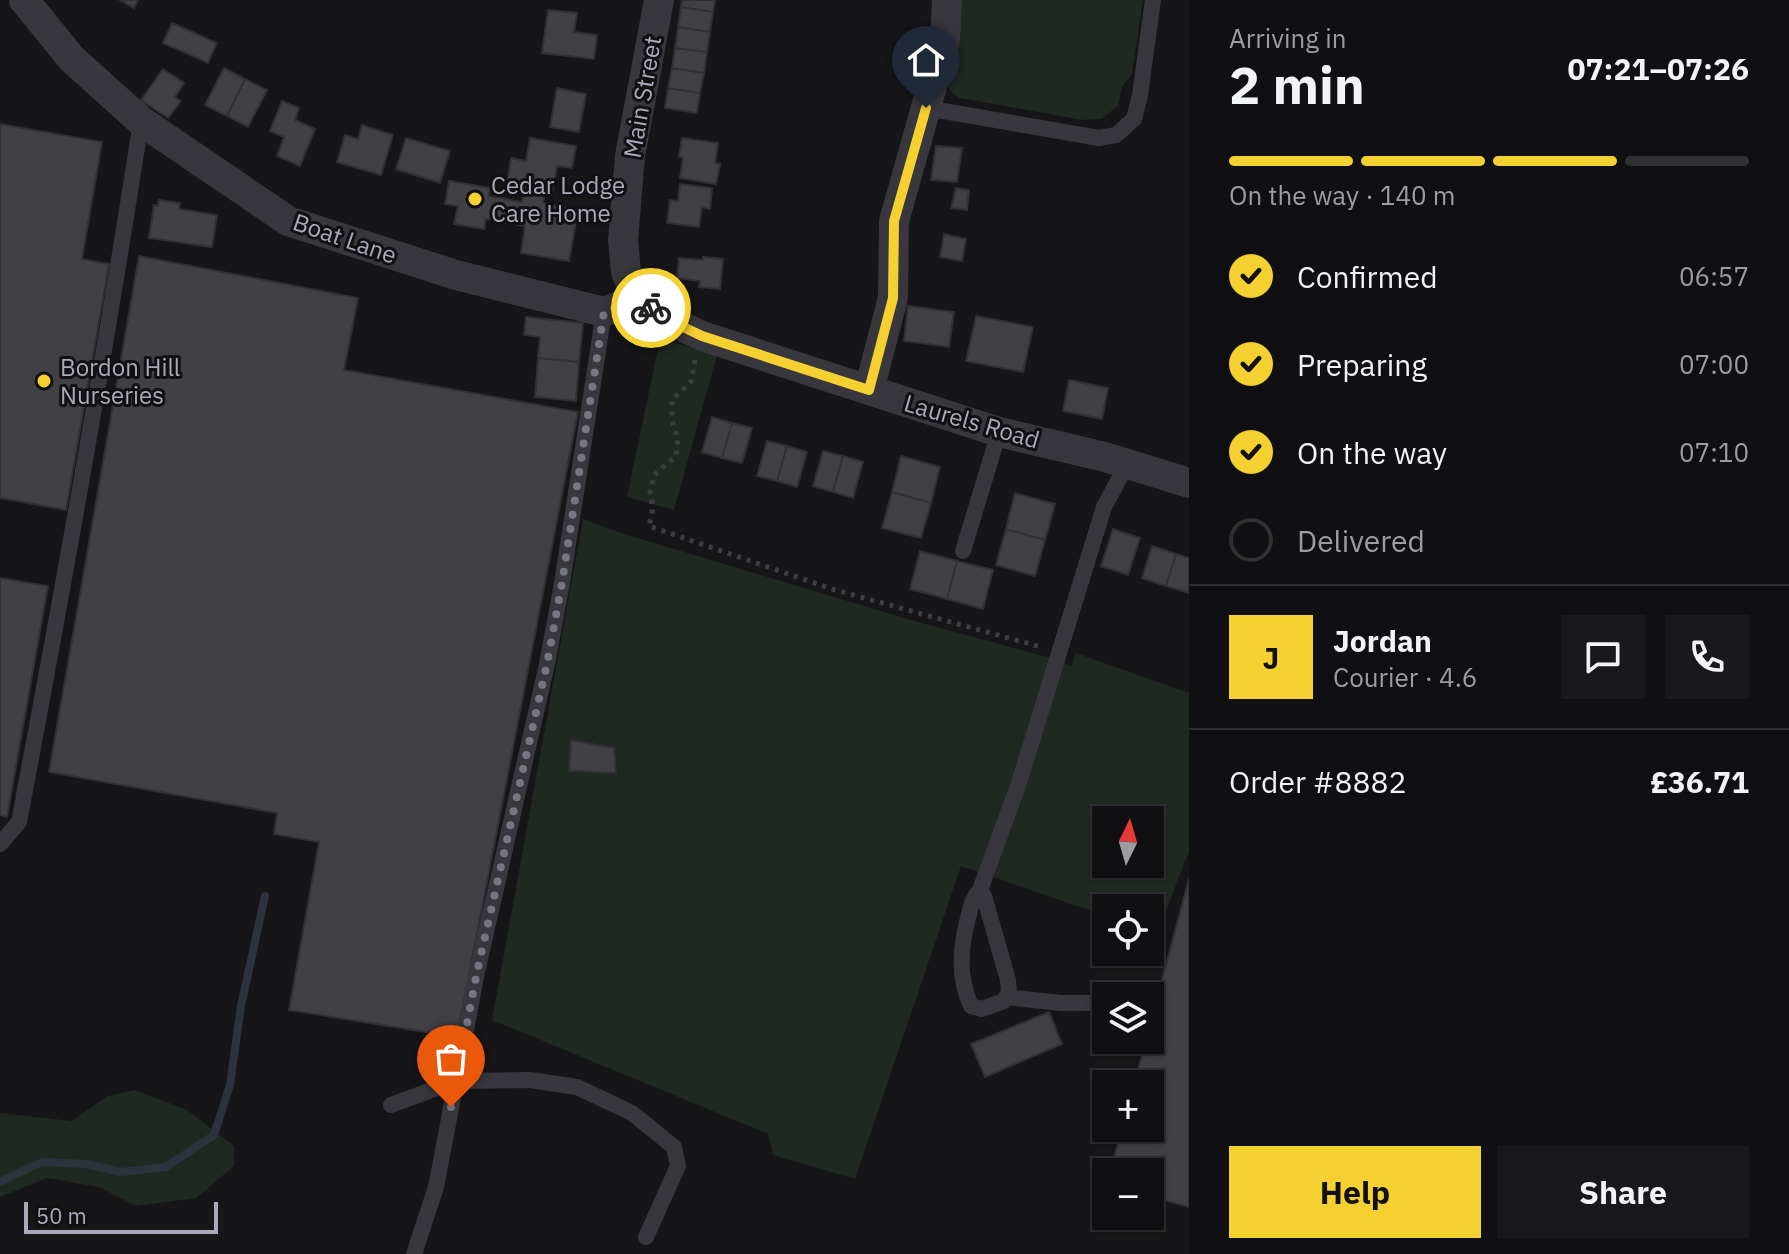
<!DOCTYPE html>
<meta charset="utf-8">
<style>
body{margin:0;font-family:"IBM Plex Sans",sans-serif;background:#19191b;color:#f1f3f6;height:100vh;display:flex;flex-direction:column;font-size:30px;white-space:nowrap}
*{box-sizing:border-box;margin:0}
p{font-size:26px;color:#9c9d9f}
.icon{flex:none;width:44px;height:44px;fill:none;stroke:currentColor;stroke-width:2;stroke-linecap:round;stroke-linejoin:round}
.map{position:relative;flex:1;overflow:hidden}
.details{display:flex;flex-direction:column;background:#101012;width:600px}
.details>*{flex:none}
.needle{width:52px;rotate:5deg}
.buttons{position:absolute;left:1092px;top:806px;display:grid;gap:16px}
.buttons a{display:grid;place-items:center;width:72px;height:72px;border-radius:0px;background:#101012;box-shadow:0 2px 6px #0004,0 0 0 2px #303032;font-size:40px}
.scale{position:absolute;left:24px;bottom:20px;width:194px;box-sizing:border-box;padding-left:8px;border:4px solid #a8aab8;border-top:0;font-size:22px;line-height:28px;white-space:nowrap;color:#a8aab8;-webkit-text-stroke:6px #111113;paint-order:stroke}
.pin{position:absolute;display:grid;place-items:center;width:68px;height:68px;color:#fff;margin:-82px -34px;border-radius:50% 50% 50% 0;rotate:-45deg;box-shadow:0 0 8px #0007}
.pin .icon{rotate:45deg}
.courier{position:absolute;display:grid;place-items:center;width:80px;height:80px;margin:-40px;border:6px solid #f5d031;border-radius:50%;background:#fff;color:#222;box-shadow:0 2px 10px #0007}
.summary em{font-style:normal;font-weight:700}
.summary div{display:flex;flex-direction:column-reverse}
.summary{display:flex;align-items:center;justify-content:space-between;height:136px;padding:0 40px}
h1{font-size:52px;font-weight:700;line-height:60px}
.bar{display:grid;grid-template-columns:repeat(4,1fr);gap:12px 8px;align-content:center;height:96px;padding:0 40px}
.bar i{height:10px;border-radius:6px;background:#303032}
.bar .active{background:#f5d031}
.bar p{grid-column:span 4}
.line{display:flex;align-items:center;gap:20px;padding:0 40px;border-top:2px solid #303032}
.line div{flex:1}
.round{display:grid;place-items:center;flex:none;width:84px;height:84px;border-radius:0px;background:#19191b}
ol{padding:0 40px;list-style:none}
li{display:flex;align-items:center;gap:24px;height:88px}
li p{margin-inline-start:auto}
li .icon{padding:8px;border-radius:50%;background:#f5d031;color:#111;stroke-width:4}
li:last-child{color:#9c9d9f}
li i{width:44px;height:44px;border:4px solid #303032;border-radius:50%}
.button{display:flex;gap:16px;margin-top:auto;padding:16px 40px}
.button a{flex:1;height:92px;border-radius:0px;background:#f5d031;color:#111;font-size:32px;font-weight:700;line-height:92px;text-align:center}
.button a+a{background:#19191b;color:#f1f3f6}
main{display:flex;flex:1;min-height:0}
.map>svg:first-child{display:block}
.green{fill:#202822;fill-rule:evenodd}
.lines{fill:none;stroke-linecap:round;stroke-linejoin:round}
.stream{stroke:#2c333c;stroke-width:8}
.building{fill:#404045;stroke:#313034;stroke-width:2}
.path{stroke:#3d3e44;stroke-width:5;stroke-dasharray:4 6;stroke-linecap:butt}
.service{stroke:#37373d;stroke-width:16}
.minor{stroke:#37373d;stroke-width:30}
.done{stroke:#757680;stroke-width:8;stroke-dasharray:0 14.4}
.route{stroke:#f5d031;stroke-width:10}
.poi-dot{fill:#f5d031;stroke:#111113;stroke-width:3}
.labels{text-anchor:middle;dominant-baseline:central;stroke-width:6;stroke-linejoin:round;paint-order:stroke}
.street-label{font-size:24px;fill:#a8aab8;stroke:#111113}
.poi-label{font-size:24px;fill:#a8aab8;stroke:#111113;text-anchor:start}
</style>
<main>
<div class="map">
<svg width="1189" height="1254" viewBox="0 0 1189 1254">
<rect width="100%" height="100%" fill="#161618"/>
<!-- green -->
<path class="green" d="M 954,0 L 1143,0 L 1132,74 L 1122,87 L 1118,106 L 1101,119 L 1083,120 L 960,98 L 952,93 L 947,85 Z
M 660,339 L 717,355 L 674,510 L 627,497 Z
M 583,519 L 621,533 L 904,618 L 1058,660 L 1071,667 L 1076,653 L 1189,693 L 1189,851 L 1157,934 L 1150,932 L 1150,908 L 1106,908 L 1106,916 L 961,866 L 855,1179 L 773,1155 L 768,1134 L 492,1020 ZM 1106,820 L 1150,820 L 1150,864 L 1106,864 Z
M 135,1090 L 187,1110 L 234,1146 L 234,1166 L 196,1198 L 136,1206 L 99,1187 L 47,1178 L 0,1197 L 0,1113 L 72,1121 L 108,1096 Z"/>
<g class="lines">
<!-- stream -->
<path class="stream" d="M 0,1182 L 42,1162 L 86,1164 L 121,1172 L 166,1167 L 214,1135 L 230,1085 L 241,1006 L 265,896"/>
</g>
<!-- building -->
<path class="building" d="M 120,0 L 138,0 L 134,8 Z
M 682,0 L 715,0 L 713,12 L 681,7 Z
M 681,7 L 713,12 L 710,32 L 678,27 Z
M 548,10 L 577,13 L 574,32 L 597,35 L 594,59 L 542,53 Z
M 172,23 L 217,43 L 208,63 L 163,43 Z
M 678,27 L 710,32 L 707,52 L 675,48 Z
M 675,48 L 707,52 L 704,73 L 672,68 Z
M 224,68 L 245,79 L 227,116 L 205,105 Z
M 672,68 L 704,73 L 700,93 L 668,88 Z
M 163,69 L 184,83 L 175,97 L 181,101 L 168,118 L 141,100 Z
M 245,79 L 267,90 L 248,127 L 227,116 Z
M 557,88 L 586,94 L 579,132 L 550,127 Z
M 668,88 L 700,93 L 697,113 L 665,108 Z
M 282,101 L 299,108 L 295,120 L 315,129 L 300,166 L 277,156 L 284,137 L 270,131 Z
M 0,124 L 102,142 L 82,259 L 109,264 L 66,510 L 0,498 Z
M 362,125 L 393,135 L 381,175 L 337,162 L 345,135 L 358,139 Z
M 406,138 L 450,151 L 440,183 L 396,169 Z
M 530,138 L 576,146 L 572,168 L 557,166 L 553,190 L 546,189 L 543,203 L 578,210 L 569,261 L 521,253 L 525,226 L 486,219 L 484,229 L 454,224 L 458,206 L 445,204 L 449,181 L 490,188 L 489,196 L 522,202 L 524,188 L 507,184 L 511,158 L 526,161 Z
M 682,138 L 718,143 L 715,163 L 720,164 L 716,184 L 680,178 L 683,158 L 679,157 Z
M 936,146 L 962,148 L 957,182 L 931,180 Z
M 680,184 L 712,188 L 710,209 L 702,207 L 699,227 L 667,223 L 670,200 L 678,201 Z
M 956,188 L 969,190 L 967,210 L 951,208 Z
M 159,200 L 180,203 L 179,209 L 217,215 L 212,247 L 149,238 L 154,205 L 158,206 Z
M 944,234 L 966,239 L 962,261 L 940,257 Z
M 139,256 L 358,298 L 344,370 L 578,412 L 457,1037 L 289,1010 L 319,842 L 274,834 L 277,813 L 49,772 Z
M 703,257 L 723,259 L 720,289 L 699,287 L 700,281 L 677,278 L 679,258 L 703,260 Z
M 908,306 L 954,312 L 949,347 L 904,341 Z
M 976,316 L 1033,327 L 1023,372 L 966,361 Z
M 526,317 L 583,323 L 579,362 L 538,358 L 540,337 L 524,335 Z
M 538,358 L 579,362 L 576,401 L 535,397 Z
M 1069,380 L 1108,388 L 1102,419 L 1063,411 Z
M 712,417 L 732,423 L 722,458 L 702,452 Z
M 732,423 L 752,428 L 742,463 L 722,458 Z
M 767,441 L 787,446 L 777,481 L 757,476 Z
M 787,446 L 807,452 L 797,487 L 777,481 Z
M 823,451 L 843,456 L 833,492 L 813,486 Z
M 843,456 L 863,462 L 853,498 L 833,492 Z
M 901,456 L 940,467 L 931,503 L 892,492 Z
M 892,492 L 931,503 L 921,538 L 882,528 Z
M 1015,493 L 1055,504 L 1045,540 L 1006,529 Z
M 1006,529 L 1045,540 L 1035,576 L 996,565 Z
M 1113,529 L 1140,538 L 1128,575 L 1101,566 Z
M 1152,546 L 1176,554 L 1166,586 L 1142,578 Z
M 920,551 L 957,561 L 947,599 L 910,589 Z
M 1176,554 L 1189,558 L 1189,593 L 1166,586 Z
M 957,561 L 993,570 L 983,609 L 947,599 Z
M 0,578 L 48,586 L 7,817 L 0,815 Z
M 571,740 L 614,748 L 616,773 L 569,771 Z
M 1189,879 L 1189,1207 L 1150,1196 L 1150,1172 L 1110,1172 L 1122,1128 L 1150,1128 L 1150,1084 L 1134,1084 L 1146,1040 L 1150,1040 L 1150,1024 Z
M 1049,1012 L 1062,1044 L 985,1077 L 971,1044 Z"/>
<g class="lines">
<!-- path -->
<path class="path" d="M 695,360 L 691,382 L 672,400 L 672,420 L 678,439 L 676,456 L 654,475 L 650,492 L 653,508 L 649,526 L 832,589 L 1041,647"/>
<!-- service -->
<path class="service" d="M 926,108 L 1099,138 L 1116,135 L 1134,119 L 1140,95 L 1153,0
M 963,551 L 999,432
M 0,844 L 19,822 C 63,589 105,356 141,121
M 980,890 L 984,896 L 1008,980 L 1009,992 L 1004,1001 L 982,1009 L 971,1006 C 958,977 960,949 968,918 C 971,907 972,898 980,890 L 1019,783 L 1104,507 L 1127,464
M 1006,997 L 1061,1003 L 1104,1003
M 391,1105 L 456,1081 L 530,1080 L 577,1087 L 632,1113 L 674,1147 L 678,1166 L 646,1237
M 414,1254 L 436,1187 L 477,972 L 547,664 L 562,583 L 604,312"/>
<!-- minor -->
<path class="minor" d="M 24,0 L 72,59 L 141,121 L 288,221 L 456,275 L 604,312 L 624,304 L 633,288
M 659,0 L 630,156 L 623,240 L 626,272 L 633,288 L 660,316 L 702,336 L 999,432 L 1105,457 L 1189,483
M 869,390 L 893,298 L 894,221 L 945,40 L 947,0"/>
</g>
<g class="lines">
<!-- done -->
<path class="done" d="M 451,1107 L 477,972 L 547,664 L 562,583 L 604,312 L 624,304 L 633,288 L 651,308"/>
<!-- route -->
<path class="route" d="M 651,308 L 660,316 L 702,336 L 869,390 L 893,298 L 894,221 L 926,108"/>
</g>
<!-- markers -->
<g class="poi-dot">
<circle cx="475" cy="199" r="8"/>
<circle cx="44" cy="381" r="8"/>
</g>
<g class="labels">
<!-- street labels -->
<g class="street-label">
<text transform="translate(642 97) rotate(-80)">Main Street</text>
<text transform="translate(345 238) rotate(19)">Boat Lane</text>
<text transform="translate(972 421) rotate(16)">Laurels Road</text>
</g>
<!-- poi labels -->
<g class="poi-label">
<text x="491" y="185">Cedar Lodge<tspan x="491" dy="28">Care Home</tspan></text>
<text x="60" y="367">Bordon Hill<tspan x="60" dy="28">Nurseries</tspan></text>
</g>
</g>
</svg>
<div class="buttons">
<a><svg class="needle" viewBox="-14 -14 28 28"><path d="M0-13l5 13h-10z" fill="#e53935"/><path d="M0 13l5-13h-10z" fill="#9c9d9f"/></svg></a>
<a><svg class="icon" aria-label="locate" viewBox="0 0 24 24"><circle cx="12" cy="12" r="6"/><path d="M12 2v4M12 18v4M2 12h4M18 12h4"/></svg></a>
<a><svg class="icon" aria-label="layers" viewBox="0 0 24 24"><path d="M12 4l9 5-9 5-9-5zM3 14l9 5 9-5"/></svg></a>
<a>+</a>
<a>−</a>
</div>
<div class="scale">50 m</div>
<div class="pin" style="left:451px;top:1107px;background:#ea580c"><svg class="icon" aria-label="bag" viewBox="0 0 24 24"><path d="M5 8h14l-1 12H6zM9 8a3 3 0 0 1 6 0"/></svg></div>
<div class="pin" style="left:926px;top:108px;background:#1f2937"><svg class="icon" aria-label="home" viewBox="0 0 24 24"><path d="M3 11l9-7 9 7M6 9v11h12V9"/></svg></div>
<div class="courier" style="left:651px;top:308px"><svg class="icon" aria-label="bike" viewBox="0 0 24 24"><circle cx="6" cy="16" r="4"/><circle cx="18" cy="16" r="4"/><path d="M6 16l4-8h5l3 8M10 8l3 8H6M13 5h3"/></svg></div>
</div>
<section class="details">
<div class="summary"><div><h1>2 min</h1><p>Arriving in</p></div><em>07:21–07:26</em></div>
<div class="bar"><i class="active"></i><i class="active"></i><i class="active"></i><i></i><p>On the way · 140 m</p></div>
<ol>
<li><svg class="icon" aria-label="check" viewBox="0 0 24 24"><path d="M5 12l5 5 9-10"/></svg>Confirmed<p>06:57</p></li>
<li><svg class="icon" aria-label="check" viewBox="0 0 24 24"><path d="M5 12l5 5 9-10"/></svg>Preparing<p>07:00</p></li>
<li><svg class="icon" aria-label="check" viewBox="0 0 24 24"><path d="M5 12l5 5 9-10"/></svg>On the way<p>07:10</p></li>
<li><i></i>Delivered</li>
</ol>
<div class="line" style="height:144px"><b class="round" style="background:#f5d031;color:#111">J</b><div><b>Jordan</b><p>Courier · 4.6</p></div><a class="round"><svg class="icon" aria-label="chat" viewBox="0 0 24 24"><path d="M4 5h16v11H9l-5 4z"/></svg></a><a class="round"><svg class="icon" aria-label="phone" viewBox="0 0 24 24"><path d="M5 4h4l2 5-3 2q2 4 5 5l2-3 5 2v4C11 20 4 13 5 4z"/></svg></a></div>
<div class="line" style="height:104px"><div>Order #8882</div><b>£36.71</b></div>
<div class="button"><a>Help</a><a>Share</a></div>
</section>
</main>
